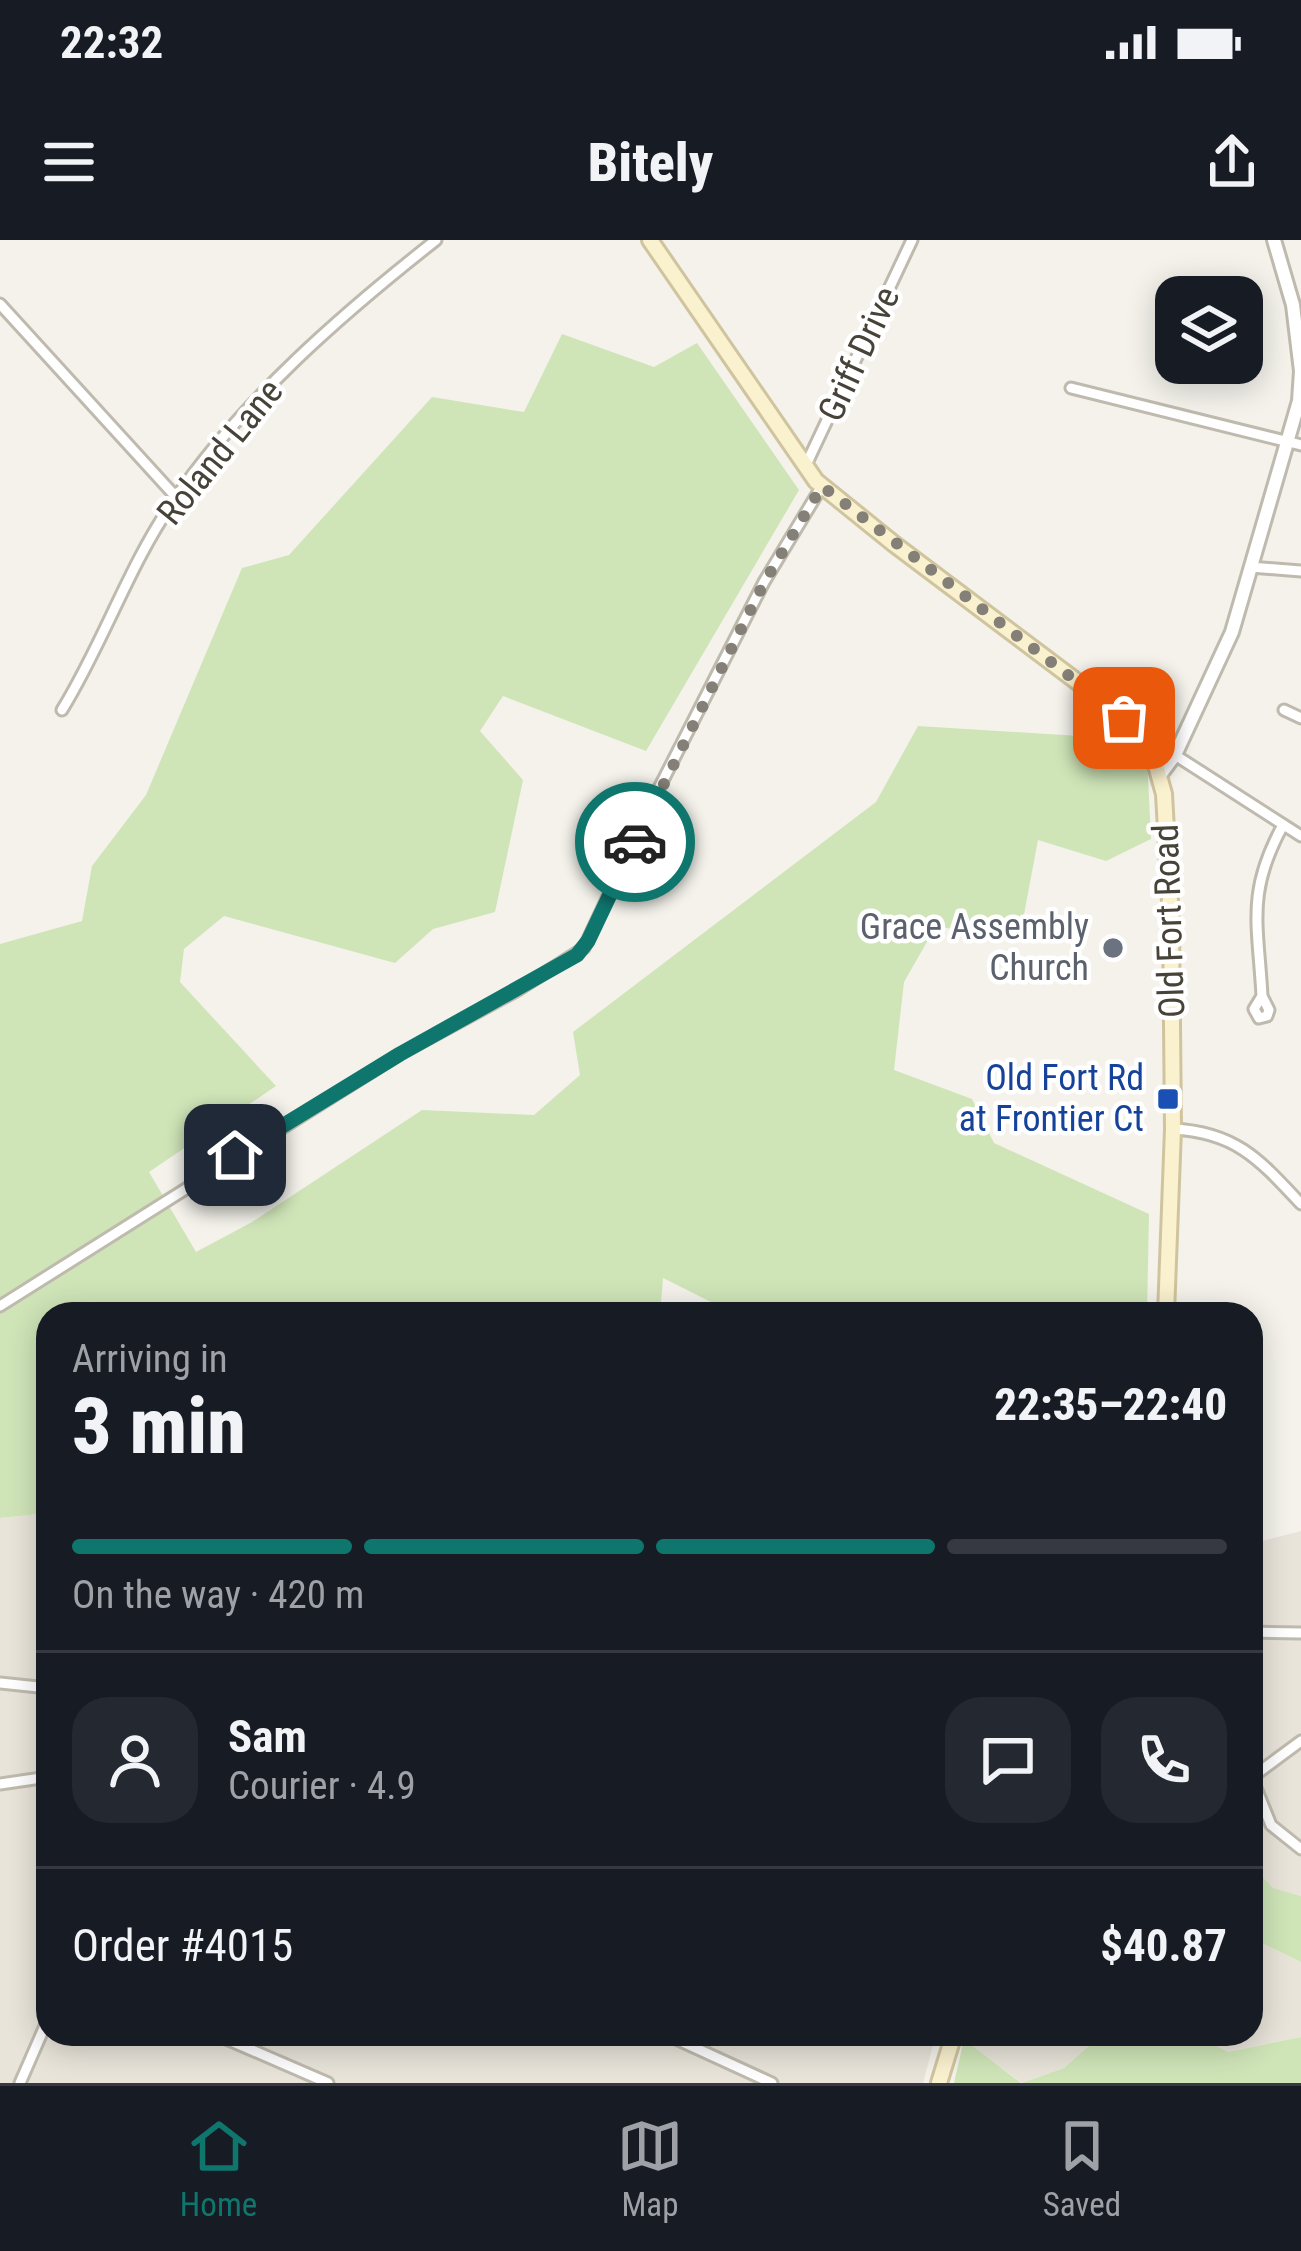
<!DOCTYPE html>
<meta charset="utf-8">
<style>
body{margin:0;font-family:"Roboto Condensed",sans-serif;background:#242831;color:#f1f3f6;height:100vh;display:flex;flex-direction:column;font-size:45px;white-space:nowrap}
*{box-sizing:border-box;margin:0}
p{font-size:39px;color:#9ea1a6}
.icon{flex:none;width:66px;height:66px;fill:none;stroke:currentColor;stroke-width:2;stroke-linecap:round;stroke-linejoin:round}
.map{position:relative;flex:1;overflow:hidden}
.details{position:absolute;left:36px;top:1062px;width:1227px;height:744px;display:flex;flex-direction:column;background:#171b24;border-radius:36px;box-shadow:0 6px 30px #0003}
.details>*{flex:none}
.buttons{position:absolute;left:1155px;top:36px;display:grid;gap:24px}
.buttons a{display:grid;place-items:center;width:108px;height:108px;border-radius:24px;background:#171b24;box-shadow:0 6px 30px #0003;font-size:60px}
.pin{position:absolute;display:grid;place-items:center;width:102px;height:102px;color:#fff;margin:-51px;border-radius:24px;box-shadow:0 6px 18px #0006}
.courier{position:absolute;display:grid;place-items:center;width:120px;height:120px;margin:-60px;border:9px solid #0f766e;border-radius:50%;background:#fff;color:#222;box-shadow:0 3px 15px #0007}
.overview em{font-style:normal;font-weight:800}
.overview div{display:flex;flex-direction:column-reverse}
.overview{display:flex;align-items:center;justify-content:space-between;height:204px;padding:0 36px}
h1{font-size:78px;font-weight:800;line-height:90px}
.bar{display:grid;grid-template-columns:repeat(4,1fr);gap:18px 12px;align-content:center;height:144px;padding:0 36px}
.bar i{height:15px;border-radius:9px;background:#363941}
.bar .active{background:#0f766e}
.bar p{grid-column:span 4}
.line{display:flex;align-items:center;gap:30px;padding:0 36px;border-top:3px solid #363941}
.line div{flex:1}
.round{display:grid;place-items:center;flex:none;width:126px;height:126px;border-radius:36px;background:#242831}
.status{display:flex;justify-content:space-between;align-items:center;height:84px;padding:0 60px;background:#171b24;direction:ltr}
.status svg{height:33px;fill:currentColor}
header{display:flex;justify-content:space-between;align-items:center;height:156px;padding:0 36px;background:#171b24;font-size:54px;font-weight:800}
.tabs{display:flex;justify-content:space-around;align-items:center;height:168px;border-top:3px solid #363941;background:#171b24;font-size:33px;color:#9ea1a6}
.tabs a{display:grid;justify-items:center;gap:6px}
.tabs .active{color:#0f766e}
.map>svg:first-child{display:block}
.residential{fill:#e8e4da}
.green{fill:#cfe5b8}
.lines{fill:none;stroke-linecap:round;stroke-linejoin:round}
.minor-casing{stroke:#bfbaae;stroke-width:15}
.tertiary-casing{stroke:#bfbaae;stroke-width:18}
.secondary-casing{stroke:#d0c49f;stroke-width:20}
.minor{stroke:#fff;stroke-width:9}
.tertiary{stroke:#fff;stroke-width:12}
.secondary{stroke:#faf1cf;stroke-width:14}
.done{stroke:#848077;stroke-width:12;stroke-dasharray:0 21.6}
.route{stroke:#0f766e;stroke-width:15}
.worship-dot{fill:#6b7280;stroke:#fff;stroke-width:4.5}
.transit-dot{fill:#1a4fb4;stroke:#fff;stroke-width:4.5}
.labels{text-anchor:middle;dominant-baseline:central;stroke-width:9;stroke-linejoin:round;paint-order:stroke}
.street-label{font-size:36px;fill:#484339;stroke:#fff}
.worship-label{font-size:36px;fill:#5b616d;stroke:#fff;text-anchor:end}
.transit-label{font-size:36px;fill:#164399;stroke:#fff;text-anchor:end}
</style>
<div class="status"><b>22:32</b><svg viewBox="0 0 49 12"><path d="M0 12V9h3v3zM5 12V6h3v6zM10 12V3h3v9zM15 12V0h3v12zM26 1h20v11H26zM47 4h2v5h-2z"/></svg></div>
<header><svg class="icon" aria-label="menu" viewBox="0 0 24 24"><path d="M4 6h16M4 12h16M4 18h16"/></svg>Bitely<svg class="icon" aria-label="share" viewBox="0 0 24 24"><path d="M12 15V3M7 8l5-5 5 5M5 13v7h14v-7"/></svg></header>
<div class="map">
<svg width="1301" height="1843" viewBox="0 0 1301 1843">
<rect width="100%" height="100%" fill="#f4f2eb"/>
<!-- residential -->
<path class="residential" d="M 48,1273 L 48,1794 L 936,1794 L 923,1843 L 0,1843 L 0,1278 Z
M 1301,1291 L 1301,1656 L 1273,1648 L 1251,1624 L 1251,1304 Z
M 1251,1698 L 1301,1722 L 1301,1797 L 1228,1812 L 1195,1794 L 1251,1794 Z
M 966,1794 L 1102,1794 L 1064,1828 L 1022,1843 L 964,1799 Z"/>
<!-- green -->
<path class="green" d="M 562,94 L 654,127 L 697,103 L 799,250 L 646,511 L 503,456 L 480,491 L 523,540 L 495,672 L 433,689 L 395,723 L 224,676 L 184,709 L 180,742 L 276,846 L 149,932 L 196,1012 L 252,982 L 422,870 L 534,875 L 580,835 L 573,792 L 876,562 L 918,486 L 1111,498 L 1147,516 L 1151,599 L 1106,621 L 1038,600 L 1019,701 L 936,686 L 904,742 L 894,830 L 972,859 L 994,903 L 1149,974 L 1147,1074 L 735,1074 L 663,1038 L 660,1074 L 48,1074 L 48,1273 L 0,1278 L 0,704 L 82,681 L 92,626 L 146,555 L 242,328 L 289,315 L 432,157 L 524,172 Z
M 1251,1624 L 1273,1648 L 1301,1656 L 1301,1722 L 1251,1698 Z
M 1102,1794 L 1195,1794 L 1228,1812 L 1301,1797 L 1301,1843 L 1022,1843 L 1064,1828 Z
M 964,1799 L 1021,1843 L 954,1843 Z"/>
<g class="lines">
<!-- minor casing -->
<g class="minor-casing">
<path id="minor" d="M 0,64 L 176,257
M 1071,148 L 1301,205
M 805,227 L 912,0
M 1250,327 L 1301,331
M 62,470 C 104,402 129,324 175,259 C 244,159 342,74 436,0
M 1284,470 L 1301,478
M 1175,515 L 1301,596
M 1262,756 C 1258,683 1246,653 1283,585
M 1262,756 L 1269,770 L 1267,776 L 1259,778 L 1254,769 Z
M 1173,889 C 1236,892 1260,920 1301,964
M 0,1066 L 400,814 L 518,750 L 584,708 L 656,554 L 764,342 L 822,246
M 1251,1392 L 1301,1393
M 0,1443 L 48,1448
M 1251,1538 L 1301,1501
M 1252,1538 L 1271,1585 L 1301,1609
M 0,1544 L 48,1537
M 1251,1755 L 1253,1756
M 215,1794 L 328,1843
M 665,1794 L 772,1843
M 20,1843 L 48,1779"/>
</g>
<!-- tertiary casing -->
<g class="tertiary-casing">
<path id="tertiary" d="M 1274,0 L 1293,65 L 1301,131
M 1160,535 L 1175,515 L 1232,392 L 1299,161 L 1301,131"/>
</g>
<!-- secondary casing -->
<g class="secondary-casing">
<path id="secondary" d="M 650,0 L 816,241 L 894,304 L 1112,468 L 1152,511 L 1164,554 L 1171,680 L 1173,889 L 1166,1074
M 939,1843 L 954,1794"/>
</g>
<!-- minor -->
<use href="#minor" class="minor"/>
<!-- tertiary -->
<use href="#tertiary" class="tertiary"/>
<!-- secondary -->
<use href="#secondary" class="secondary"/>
</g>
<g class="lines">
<!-- done -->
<path class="done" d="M 635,602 L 764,343 L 822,246 L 1124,478"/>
<!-- route -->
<path class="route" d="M 235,915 L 400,814 L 577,715 L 588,701 L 635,602"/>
</g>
<!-- markers -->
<circle class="worship-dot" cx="1113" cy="708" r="12"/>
<rect class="transit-dot" x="1156" y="847" width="24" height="24" rx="6"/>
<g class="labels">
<!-- street labels -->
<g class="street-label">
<text transform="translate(859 114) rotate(-65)">Griff Drive</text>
<text transform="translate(220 212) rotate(-51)">Roland Lane</text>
<text transform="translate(1169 681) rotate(-92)">Old Fort Road</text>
</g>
<!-- worship labels -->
<g class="worship-label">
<text x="1089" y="687">Grace Assembly<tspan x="1089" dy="41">Church</tspan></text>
</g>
<!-- transit labels -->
<g class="transit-label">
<text x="1144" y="838">Old Fort Rd<tspan x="1144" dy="41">at Frontier Ct</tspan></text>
</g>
</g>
</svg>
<div class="buttons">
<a><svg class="icon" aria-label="layers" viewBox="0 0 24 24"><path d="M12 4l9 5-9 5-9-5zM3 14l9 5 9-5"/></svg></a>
</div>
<div class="pin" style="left:1124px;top:478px;background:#ea580c"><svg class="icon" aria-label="bag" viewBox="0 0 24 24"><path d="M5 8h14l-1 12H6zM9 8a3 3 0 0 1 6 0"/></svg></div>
<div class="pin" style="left:235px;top:915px;background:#1f2937"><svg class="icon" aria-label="home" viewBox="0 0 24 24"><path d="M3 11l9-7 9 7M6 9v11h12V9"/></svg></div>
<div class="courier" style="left:635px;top:602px"><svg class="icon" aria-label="car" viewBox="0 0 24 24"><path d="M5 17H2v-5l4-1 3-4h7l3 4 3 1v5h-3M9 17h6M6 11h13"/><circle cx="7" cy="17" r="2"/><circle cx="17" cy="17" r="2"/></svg></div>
<section class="details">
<div class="overview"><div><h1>3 min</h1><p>Arriving in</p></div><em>22:35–22:40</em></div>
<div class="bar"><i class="active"></i><i class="active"></i><i class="active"></i><i></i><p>On the way · 420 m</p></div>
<div class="line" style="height:216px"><a class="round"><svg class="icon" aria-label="person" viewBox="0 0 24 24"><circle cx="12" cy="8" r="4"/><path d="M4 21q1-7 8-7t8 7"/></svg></a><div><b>Sam</b><p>Courier · 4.9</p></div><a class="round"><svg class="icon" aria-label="chat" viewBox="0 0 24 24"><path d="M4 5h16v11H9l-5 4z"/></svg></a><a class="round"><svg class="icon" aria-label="phone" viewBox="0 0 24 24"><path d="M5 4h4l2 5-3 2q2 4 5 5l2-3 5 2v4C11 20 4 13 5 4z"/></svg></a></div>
<div class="line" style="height:156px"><div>Order #4015</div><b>$40.87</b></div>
</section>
</div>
<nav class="tabs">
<a class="active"><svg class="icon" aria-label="home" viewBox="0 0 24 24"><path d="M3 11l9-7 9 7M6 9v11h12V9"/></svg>Home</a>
<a><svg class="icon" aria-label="map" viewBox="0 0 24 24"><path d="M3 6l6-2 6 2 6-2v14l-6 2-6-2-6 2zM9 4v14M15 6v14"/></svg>Map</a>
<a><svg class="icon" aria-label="saved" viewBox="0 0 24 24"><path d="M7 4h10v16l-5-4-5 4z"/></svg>Saved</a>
</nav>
